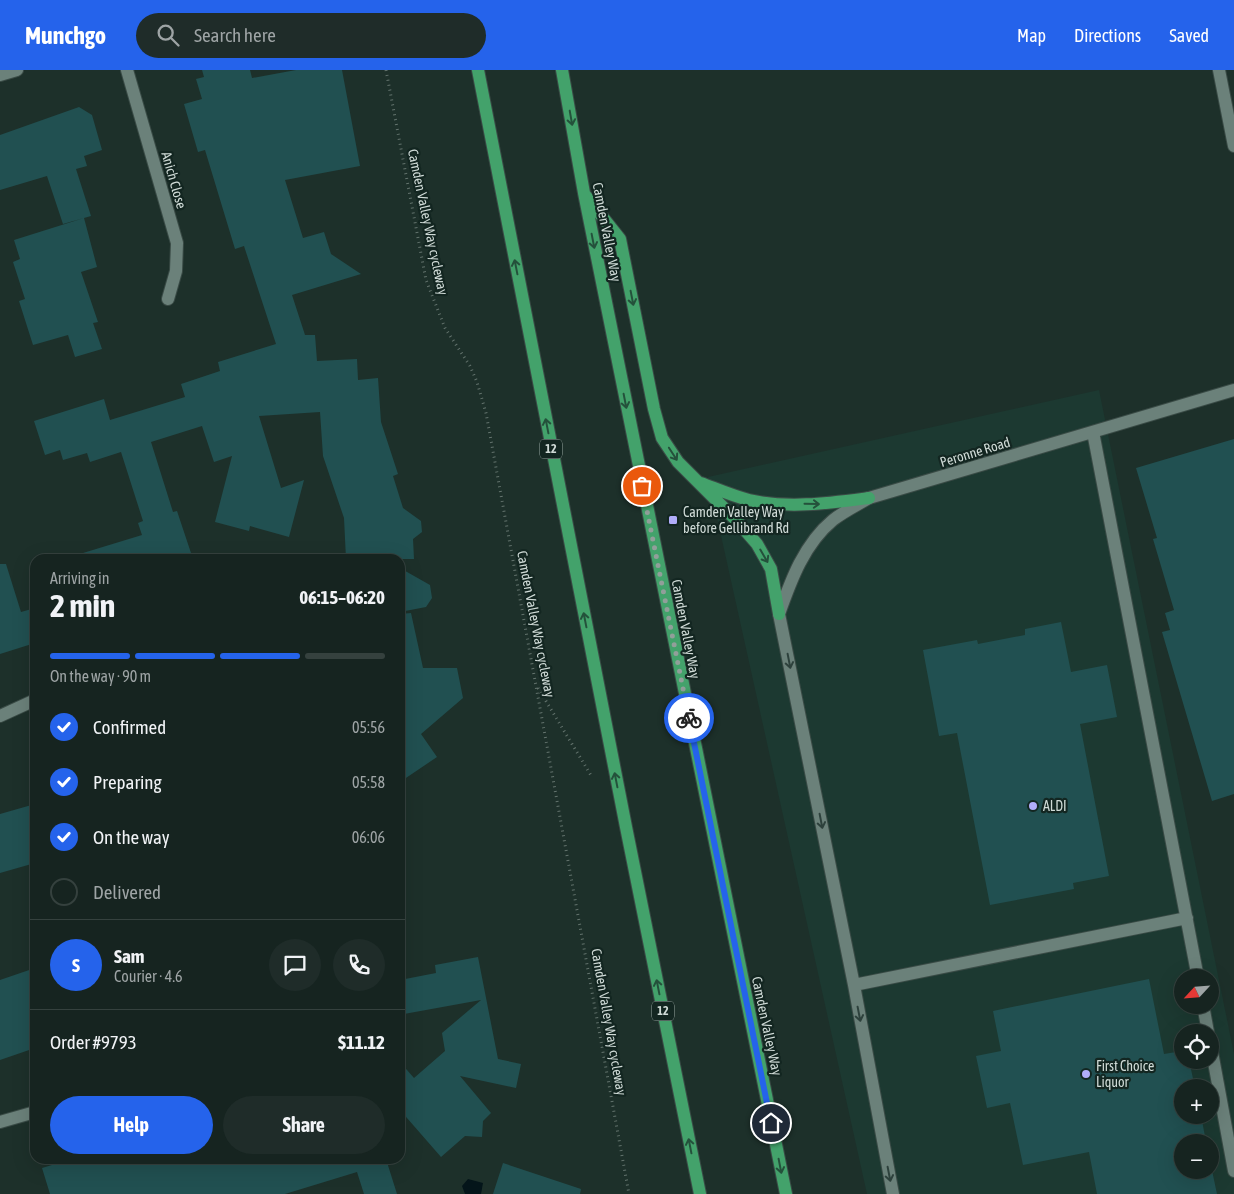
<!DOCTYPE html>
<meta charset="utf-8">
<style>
body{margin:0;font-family:"Asap Condensed",sans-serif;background:#1f2c29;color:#f1f3f6;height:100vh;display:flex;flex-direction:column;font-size:19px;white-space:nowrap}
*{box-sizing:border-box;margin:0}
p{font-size:16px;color:#9ea4a5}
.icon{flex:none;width:28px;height:28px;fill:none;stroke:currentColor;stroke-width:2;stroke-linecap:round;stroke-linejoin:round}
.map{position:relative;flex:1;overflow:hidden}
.panel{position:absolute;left:30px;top:484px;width:375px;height:610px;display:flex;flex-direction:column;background:#162420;border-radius:15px;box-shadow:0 5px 20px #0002,0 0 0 1px #35413e}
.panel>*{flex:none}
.needle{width:32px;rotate:244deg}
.fabs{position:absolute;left:1174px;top:899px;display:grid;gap:10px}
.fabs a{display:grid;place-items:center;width:45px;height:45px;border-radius:50%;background:#162420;box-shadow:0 5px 20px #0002,0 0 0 1px #35413e;font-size:25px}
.pin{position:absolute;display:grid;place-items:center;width:42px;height:42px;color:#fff;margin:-21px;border:2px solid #fff;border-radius:50%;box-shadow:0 1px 5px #0007}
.courier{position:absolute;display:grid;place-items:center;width:50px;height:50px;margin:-25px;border:4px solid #2563eb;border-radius:50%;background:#fff;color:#222;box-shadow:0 1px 6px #0007}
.head em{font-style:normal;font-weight:700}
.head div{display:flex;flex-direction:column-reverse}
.head{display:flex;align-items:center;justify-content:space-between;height:85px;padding:0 20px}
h1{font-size:32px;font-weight:700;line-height:38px}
.bar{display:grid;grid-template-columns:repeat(4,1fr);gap:8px 5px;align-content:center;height:60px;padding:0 20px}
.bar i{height:6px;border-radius:4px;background:#35413e}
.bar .on{background:#2563eb}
.bar p{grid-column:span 4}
.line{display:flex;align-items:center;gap:12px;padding:0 20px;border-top:1px solid #35413e}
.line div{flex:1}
.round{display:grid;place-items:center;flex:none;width:52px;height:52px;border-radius:26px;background:#1f2c29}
ol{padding:0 20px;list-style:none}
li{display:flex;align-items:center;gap:15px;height:55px}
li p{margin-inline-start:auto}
li .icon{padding:5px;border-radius:50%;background:#2563eb;color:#fff;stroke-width:4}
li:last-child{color:#9ea4a5}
li i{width:28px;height:28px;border:2px solid #35413e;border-radius:50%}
.primary-button{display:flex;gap:10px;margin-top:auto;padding:10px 20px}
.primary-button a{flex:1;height:58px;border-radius:30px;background:#2563eb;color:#fff;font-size:20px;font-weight:700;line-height:58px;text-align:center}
.primary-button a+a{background:#1f2c29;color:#f1f3f6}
header{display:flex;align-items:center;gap:30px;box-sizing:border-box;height:70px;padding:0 25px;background:#2563eb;color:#fff}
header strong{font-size:24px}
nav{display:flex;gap:28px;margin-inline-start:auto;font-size:18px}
.search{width:350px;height:45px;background:#1f2c29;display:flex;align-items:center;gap:12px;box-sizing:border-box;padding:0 18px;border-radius:28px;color:#9ea4a5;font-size:19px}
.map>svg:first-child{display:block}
.built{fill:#1c3931;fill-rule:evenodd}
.water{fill:#04151a}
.building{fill:#215051}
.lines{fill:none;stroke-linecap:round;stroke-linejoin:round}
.minor-casing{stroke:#3a4b46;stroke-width:14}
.major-casing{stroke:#3a4b46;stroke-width:14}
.path{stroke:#63736d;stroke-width:3;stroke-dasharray:1 4;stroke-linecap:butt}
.minor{stroke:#6b817a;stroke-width:12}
.major{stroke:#43a26b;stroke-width:12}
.oneway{stroke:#24513b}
.oneway2{stroke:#2d413c}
.done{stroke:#919f9a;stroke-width:5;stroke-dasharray:0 9}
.route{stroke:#2563eb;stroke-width:6}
.poi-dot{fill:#b1adfa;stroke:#132621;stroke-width:2}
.labels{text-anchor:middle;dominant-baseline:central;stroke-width:4.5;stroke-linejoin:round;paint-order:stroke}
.shield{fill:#132621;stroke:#97a5a0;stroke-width:1}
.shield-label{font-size:12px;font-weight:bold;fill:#d0dbd7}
.street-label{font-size:14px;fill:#d0dbd7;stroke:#132621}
.poi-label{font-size:14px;fill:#d0dbd7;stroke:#132621;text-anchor:start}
</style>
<header>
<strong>Munchgo</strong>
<div class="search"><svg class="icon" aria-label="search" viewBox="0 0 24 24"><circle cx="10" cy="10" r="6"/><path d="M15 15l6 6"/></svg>Search here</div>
<nav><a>Map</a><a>Directions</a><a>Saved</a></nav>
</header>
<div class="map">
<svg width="1234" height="1124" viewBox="0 0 1234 1124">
<rect width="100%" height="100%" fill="#1d302a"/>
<!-- built -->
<path class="built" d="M 1099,320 L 1234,984 L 1234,1124 L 867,1124 L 708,407 ZM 1182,908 L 1210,908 L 1210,935 L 1182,935 ZM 1182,962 L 1210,962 L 1210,990 L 1182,990 ZM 1182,1018 L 1210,1018 L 1210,1045 L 1182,1045 ZM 1182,1072 L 1210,1072 L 1210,1100 L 1182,1100 Z"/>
<!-- water -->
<path class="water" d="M 468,1109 L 483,1113 L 481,1124 L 465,1124 L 462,1116 Z"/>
<!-- building -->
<path class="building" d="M 202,0 L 250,0 L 252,8 L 296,0 L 342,0 L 360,96 L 285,110 L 303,168 L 324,162 L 331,184 L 361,204 L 292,225 L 305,265 L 315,265 L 317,291 L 357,289 L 358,310 L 378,308 L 381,352 L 398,404 L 393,406 L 403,438 L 421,451 L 422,462 L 413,469 L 414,489 L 346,489 L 344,448 L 323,386 L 320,342 L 259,346 L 281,418 L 304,410 L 289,467 L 250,456 L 249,461 L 215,452 L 232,386 L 214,392 L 202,356 L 151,372 L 173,442 L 177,441 L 193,489 L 84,489 L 83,483 L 142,465 L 138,453 L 143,451 L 121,382 L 90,392 L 87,383 L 63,390 L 60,380 L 45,385 L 34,351 L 104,329 L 110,350 L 185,327 L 181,314 L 220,301 L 218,292 L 276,274 L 244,176 L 235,179 L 205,80 L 198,82 L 184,34 L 202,29 L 196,9 L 204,7 Z
M 79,37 L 92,45 L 102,80 L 84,86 L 87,96 L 76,99 L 91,146 L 63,154 L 47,106 L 0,120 L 0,65 Z
M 84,148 L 97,197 L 81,202 L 98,252 L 93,253 L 102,279 L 75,287 L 68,265 L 33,275 L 19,231 L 25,229 L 13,192 L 20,189 L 14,170 Z
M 1234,369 L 1234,724 L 1212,731 L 1162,562 L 1170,560 L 1165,543 L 1174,540 L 1153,469 L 1157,468 L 1136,398 Z
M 0,494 L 6,494 L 21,542 L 35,538 L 35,573 L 0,584 Z
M 400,498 L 430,515 L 432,528 L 426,537 L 400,542 Z
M 411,543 L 423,598 L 457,598 L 463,628 L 421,664 L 437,687 L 400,712 L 400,544 Z
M 1061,552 L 1071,602 L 1107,595 L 1117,647 L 1080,654 L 1109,806 L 1073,813 L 1074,819 L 990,835 L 957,663 L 939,666 L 923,580 L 977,570 L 978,574 L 1025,565 L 1025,559 Z
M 35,734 L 35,793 L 0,803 L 0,744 Z
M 478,887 L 498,989 L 521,994 L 516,1018 L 460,1006 L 491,1043 L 483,1051 L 482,1067 L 465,1066 L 441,1087 L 400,1040 L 400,992 L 414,1008 L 445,981 L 442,963 L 481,930 L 404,944 L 400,910 L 436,903 L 435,895 Z
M 35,898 L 35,978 L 0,990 L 0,910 Z
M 1149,909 L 1164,984 L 1182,981 L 1182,990 L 1189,990 L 1195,1018 L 1182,1018 L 1182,1045 L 1201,1045 L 1206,1072 L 1182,1072 L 1182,1100 L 1210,1100 L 1210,1091 L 1217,1124 L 1097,1124 L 1089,1082 L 1023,1095 L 1010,1033 L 987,1038 L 976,986 L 1001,981 L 993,941 Z
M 72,1089 L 386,1089 L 397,1124 L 364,1124 L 357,1102 L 285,1124 L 50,1124 L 42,1098 Z
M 503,1093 L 581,1119 L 580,1124 L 493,1124 Z"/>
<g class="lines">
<!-- minor casing -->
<g class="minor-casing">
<path id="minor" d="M 127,0 L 177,173 L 176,201 L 168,229
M 1219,0 L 1234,76
M 0,5 L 17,0
M 1093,362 L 1198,908
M 0,646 L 35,630
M 854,915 L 1187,848
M 1203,935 L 1208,962
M 1210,971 L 1234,1101
M 0,1052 L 35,1042
M 893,1124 L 854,915 L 779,544 C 791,510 804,474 833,450 C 843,442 857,435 869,428 L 1234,320"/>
</g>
<!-- major casing -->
<g class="major-casing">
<path id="major" d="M 478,0 L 626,757 L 700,1124
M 562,0 L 584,123 L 786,1124
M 585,125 L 620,169 L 654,339 L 662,368 L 678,392 L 737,451 L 757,474 L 771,499 L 779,544
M 701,413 C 717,419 733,426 749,430 C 788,439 830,433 869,428"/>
</g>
<!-- path -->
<path class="path" d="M 386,0 L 426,210 L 445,258 L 470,296 L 477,312 L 486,343 L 629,1124
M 538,618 L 592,707"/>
<!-- minor -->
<use href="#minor" class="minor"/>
<!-- major -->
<use href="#major" class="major"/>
</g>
<!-- one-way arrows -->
<defs><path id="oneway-shaft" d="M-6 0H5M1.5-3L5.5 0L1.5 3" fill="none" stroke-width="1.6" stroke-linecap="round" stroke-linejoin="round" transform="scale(1.25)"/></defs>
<g class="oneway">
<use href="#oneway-shaft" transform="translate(571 48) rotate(80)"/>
<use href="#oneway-shaft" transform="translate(593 171) rotate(79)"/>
<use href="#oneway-shaft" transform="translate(516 197) rotate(-101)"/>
<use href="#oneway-shaft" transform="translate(632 228) rotate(79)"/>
<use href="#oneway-shaft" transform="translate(625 331) rotate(79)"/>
<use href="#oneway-shaft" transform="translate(547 356) rotate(-101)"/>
<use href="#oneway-shaft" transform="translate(673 384) rotate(57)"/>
<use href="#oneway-shaft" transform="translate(812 434) rotate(1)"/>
<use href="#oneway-shaft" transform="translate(764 486) rotate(60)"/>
<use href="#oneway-shaft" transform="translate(585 550) rotate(-101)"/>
<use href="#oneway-shaft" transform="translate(616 710) rotate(-101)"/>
<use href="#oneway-shaft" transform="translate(658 917) rotate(-101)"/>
<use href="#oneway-shaft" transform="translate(690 1076) rotate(-101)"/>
<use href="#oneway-shaft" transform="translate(780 1096) rotate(79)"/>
</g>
<g class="oneway2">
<use href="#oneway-shaft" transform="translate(789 591) rotate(79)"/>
<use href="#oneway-shaft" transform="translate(821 751) rotate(79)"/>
<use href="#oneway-shaft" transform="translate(859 944) rotate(79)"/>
<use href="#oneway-shaft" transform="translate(889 1104) rotate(79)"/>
</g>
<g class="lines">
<!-- done -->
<path class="done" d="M 642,416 L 689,648"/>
<!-- route -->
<path class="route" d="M 689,648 L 771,1053"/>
</g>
<!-- markers -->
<g class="poi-dot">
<rect x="668" y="445" width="10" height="10" rx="2.5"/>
<circle cx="1033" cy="736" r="5"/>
<circle cx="1086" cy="1004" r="5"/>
</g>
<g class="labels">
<!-- shield labels -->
<g class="shield">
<rect x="540" y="369.5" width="22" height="19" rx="4"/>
<rect x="652" y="931.5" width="22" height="19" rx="4"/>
</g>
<g class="shield-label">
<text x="551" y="379">12</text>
<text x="663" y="941">12</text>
</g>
<!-- street labels -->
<g class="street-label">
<text transform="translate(174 110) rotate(74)">Anich Close</text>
<text transform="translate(428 152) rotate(78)">Camden Valley Way cycleway</text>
<text transform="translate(607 162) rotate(79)">Camden Valley Way</text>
<text transform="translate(975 382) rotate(-17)">Peronne Road</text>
<text transform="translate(536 554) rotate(79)">Camden Valley Way cycleway</text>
<text transform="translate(686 559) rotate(79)">Camden Valley Way</text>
<text transform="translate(609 952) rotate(80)">Camden Valley Way cycleway</text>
<text transform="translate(767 956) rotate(78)">Camden Valley Way</text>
</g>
<!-- poi labels -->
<g class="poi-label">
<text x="683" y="442">Camden Valley Way<tspan x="683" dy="16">before Gellibrand Rd</tspan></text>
<text x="1043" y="736">ALDI</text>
<text x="1096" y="996">First Choice<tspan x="1096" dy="16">Liquor</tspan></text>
</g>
</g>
</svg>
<div class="fabs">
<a><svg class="needle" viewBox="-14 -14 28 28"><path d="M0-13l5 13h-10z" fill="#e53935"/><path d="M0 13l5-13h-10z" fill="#9ea4a5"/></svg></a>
<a><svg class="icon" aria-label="locate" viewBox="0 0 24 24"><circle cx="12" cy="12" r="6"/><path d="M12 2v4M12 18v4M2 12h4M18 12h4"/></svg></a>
<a>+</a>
<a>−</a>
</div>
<div class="pin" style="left:642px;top:416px;background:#ea580c"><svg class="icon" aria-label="bag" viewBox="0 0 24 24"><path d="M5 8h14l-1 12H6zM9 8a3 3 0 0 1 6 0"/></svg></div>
<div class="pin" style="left:771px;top:1053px;background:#1f2937"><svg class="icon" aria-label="home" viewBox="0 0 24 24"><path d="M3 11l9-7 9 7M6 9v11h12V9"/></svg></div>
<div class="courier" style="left:689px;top:648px"><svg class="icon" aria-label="bike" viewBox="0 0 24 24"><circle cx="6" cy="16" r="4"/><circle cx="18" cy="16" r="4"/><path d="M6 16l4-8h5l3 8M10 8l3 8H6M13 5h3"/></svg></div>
<section class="panel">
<div class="head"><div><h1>2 min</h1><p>Arriving in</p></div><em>06:15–06:20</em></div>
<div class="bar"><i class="on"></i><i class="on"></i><i class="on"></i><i></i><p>On the way · 90 m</p></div>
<ol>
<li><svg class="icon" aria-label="check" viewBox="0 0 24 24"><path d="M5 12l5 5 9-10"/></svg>Confirmed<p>05:56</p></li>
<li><svg class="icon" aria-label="check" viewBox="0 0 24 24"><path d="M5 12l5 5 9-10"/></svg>Preparing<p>05:58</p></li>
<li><svg class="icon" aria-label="check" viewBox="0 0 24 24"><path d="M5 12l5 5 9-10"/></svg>On the way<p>06:06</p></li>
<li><i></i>Delivered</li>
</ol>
<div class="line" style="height:90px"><b class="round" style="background:#2563eb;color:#fff">S</b><div><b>Sam</b><p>Courier · 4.6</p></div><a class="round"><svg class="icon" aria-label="chat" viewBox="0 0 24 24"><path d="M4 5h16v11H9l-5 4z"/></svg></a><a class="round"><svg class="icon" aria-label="phone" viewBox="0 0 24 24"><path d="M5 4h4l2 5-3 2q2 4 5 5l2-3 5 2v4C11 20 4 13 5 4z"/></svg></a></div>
<div class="line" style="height:65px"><div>Order #9793</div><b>$11.12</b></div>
<div class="primary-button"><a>Help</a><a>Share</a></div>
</section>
</div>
